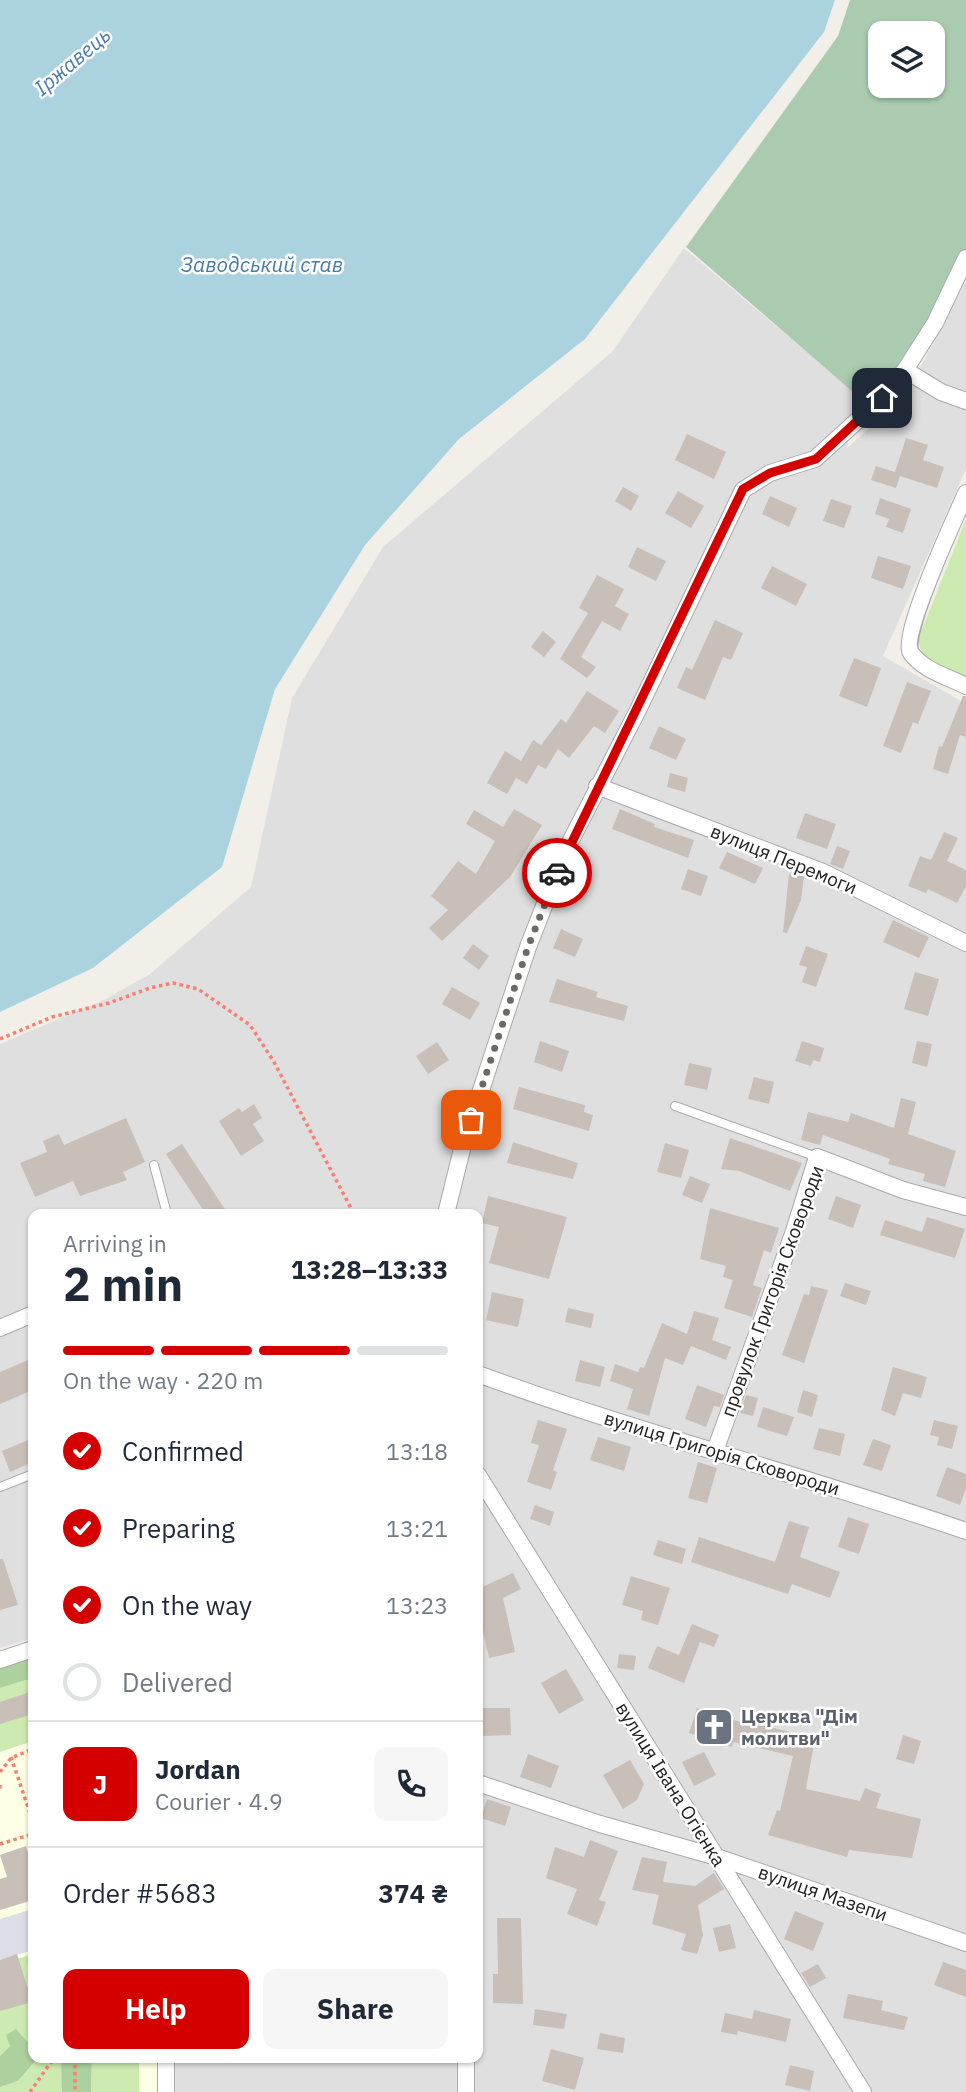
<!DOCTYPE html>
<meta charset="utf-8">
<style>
body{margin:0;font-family:"IBM Plex Sans",sans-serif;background:#f6f6f7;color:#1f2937;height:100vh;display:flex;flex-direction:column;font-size:26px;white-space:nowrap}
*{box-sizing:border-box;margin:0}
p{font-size:23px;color:#747a83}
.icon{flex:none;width:38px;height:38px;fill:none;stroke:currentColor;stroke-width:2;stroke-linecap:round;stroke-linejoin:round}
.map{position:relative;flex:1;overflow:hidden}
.drawer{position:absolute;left:28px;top:1209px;width:455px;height:854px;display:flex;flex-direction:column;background:#fff;border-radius:14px;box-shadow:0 2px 5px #0004}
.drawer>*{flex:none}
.fabs{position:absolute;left:868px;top:21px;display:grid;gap:14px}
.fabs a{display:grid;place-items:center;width:77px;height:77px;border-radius:14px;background:#fff;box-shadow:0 2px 5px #0004;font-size:35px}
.pin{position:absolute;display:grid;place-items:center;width:60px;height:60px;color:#fff;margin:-30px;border-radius:14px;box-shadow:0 4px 10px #0006}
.courier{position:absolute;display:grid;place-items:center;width:70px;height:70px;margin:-35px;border:5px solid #d40000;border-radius:50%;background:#fff;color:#222;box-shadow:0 2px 9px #0007}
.headline em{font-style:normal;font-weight:700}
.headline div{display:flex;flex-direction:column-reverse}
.headline{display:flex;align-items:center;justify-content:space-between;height:119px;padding:0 35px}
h1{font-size:46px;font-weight:700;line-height:52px}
.bar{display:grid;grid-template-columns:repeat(4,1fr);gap:10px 7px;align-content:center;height:84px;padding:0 35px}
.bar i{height:9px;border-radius:5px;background:#e0e1e3}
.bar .on{background:#d40000}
.bar p{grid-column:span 4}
.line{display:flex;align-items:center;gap:18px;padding:0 35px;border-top:2px solid #e0e1e3}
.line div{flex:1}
.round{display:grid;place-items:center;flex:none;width:74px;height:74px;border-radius:14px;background:#f6f6f7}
ol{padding:0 35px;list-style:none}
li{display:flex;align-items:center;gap:21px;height:77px}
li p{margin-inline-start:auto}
li .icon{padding:7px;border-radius:50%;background:#d40000;color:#fff;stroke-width:4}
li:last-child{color:#747a83}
li i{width:38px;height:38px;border:4px solid #e0e1e3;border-radius:50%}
.cta{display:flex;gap:14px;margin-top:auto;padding:14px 35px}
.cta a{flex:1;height:80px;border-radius:14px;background:#d40000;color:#fff;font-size:28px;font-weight:700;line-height:80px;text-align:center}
.cta a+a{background:#f6f6f7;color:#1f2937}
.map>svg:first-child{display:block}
.residential{fill:#e0dfdf}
.education{fill:#ffffe5}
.grass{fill:#cdebb0}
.forest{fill:#add19e}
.cemetery{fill:#aacbaf;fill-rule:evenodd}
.plaza{fill:#dddde8}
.water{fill:#aad3df}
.building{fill:#c7bfb8}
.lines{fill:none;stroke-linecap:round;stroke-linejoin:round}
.lane-casing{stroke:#a9a9a9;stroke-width:10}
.street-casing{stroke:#a9a9a9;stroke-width:18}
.path{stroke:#fa8072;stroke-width:3.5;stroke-dasharray:3.5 3.5;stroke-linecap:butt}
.lane{stroke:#fff;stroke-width:8}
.street{stroke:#fff;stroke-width:16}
.done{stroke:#6b6a68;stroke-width:7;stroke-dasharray:0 12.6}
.route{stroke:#d40000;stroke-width:9}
.labels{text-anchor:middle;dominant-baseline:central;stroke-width:5;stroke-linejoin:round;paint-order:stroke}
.street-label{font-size:19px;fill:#222;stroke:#fff}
.worship-label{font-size:19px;font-weight:bold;fill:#5b616d;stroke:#fff;text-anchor:start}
.water-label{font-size:21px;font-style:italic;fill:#4a7aab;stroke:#fff}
</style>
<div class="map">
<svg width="966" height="2092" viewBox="0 0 966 2092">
<rect width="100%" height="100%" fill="#f2efe9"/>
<!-- residential -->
<path class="residential" d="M 684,248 L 855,393 L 847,448 L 876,422 L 921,366 L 966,281 L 966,469 L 883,656 L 966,704 L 966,2092 L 174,2092 L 174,2058 L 478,2058 L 478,1214 L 33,1214 L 33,1638 L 0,1648 L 0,1044 L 106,999 L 150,974 L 251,887 L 292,698 L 383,547 L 612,352 Z"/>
<!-- education -->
<path class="education" d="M 33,1658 L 33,2058 L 157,2058 L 158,2092 L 0,2092 L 0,1669 Z"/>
<!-- grass -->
<path class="grass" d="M 966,519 L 966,680 L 922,656 L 918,639 Z
M 33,1678 L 33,1741 L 0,1752 L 0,1688 Z
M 33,1954 L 33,1962 L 27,1967 L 33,1993 L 33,2048 L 26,2044 L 22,2035 L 0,2056 L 0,1964 Z
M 38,2058 L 62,2059 L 62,2092 L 0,2092 L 0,2087 L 18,2081 Z
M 92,2058 L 139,2058 L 139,2092 L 91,2092 Z"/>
<!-- forest -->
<path class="forest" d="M 33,1645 L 33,1678 L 0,1688 L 0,1655 Z
M 16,2029 L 33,2048 L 33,2058 L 38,2058 L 18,2081 L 0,2087 L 0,2056 L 10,2046 L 6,2035 Z
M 61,2058 L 92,2058 L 91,2092 L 62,2092 Z"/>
<!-- cemetery -->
<path class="cemetery" d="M 850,0 L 966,0 L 966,258 L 905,370 L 851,422 L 854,393 L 686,247 L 838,36 ZM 880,33 L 933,33 L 933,86 L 880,86 Z"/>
<!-- plaza -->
<path class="plaza" d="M 33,1909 L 33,1950 L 0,1960 L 0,1919 Z"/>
<!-- water -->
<path class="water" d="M 0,0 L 835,0 L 824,32 L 585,339 L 459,439 L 365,545 L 275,689 L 222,867 L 93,968 L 0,1012 Z"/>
<!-- building -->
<path class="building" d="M 687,434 L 726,452 L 714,479 L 675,460 Z
M 906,438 L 928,445 L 923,460 L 944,467 L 937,488 L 900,476 L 896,488 L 871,480 L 876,466 L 895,472 Z
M 623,487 L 639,496 L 631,511 L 615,501 Z
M 678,491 L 704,506 L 691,528 L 665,513 Z
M 770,496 L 797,508 L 789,527 L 762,514 Z
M 880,498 L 911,509 L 903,533 L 886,527 L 889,519 L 875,514 Z
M 831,499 L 852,506 L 844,528 L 823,521 Z
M 637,547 L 666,561 L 656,581 L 628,567 Z
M 878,556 L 911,566 L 903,589 L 871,578 Z
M 772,566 L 807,584 L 796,606 L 761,588 Z
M 597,575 L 624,589 L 615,606 L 629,614 L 620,631 L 602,621 L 581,657 L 596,667 L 587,678 L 560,659 L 588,613 L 579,608 Z
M 715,620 L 743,633 L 731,660 L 723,657 L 705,700 L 677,688 L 686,667 L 692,670 Z
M 543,631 L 556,642 L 544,657 L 531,647 Z
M 854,658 L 881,668 L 867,707 L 839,696 Z
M 907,682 L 931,691 L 918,724 L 913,722 L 901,753 L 883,746 Z
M 587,691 L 619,711 L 605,733 L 594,726 L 569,758 L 558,749 L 546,769 L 538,765 L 527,784 L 516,778 L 507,794 L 487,783 L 505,751 L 521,761 L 533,740 L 541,745 L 561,719 L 566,723 Z
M 963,696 L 966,696 L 966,737 L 960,735 L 948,774 L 933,769 L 939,746 L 942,747 Z
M 659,726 L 686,739 L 676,760 L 649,748 Z
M 670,773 L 688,778 L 685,792 L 667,787 Z
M 514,809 L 542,825 L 510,877 L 442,941 L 429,928 L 448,910 L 431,896 L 458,861 L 476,874 L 495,841 L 466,824 L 474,810 L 503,827 Z
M 620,809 L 655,824 L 654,827 L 694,840 L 688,858 L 612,829 Z
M 805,813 L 836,824 L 827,849 L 796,838 Z
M 944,832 L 958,838 L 947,861 L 966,870 L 966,886 L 957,903 L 928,889 L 926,893 L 908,886 L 920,856 L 931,860 Z
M 837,846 L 850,851 L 843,869 L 830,864 Z
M 727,852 L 763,868 L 755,884 L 719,868 Z
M 688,869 L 708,876 L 701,896 L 681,889 Z
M 789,874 L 804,876 L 801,900 L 787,933 L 783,932 Z
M 893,920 L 929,937 L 919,958 L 883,942 Z
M 561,929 L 583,939 L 575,957 L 553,948 Z
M 473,944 L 489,956 L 479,970 L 463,958 Z
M 806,946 L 828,954 L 816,987 L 802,982 L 807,967 L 799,965 Z
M 915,972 L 939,979 L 928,1016 L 904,1009 Z
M 557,979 L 598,992 L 596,997 L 628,1006 L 624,1021 L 549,1002 Z
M 452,987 L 480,1003 L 470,1020 L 442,1004 Z
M 540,1041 L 569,1051 L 562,1072 L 534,1062 Z
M 802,1041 L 824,1048 L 820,1062 L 813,1060 L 811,1066 L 795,1061 Z
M 917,1041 L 932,1044 L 927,1067 L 912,1063 Z
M 437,1042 L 449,1060 L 428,1074 L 416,1056 Z
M 689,1063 L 712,1068 L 707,1090 L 684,1085 Z
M 754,1077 L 774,1082 L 769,1104 L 748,1099 Z
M 519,1087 L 585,1105 L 584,1112 L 593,1115 L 589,1131 L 513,1109 Z
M 901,1098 L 916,1102 L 908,1134 L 956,1151 L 945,1187 L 923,1181 L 925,1174 L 888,1164 L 890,1159 L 823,1135 L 820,1145 L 801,1140 L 808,1112 L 848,1122 L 851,1113 L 894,1128 Z
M 254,1104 L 262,1118 L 253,1124 L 264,1141 L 241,1156 L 219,1121 L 239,1108 L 242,1112 Z
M 126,1118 L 145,1162 L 123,1172 L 127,1180 L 80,1196 L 73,1181 L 35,1197 L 20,1163 L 47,1152 L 43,1141 L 59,1134 L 64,1145 Z
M 730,1138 L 802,1163 L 790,1191 L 739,1171 L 721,1169 Z
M 513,1142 L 578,1163 L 573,1179 L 507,1163 Z
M 665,1143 L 689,1150 L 681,1178 L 657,1172 Z
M 182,1144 L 228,1214 L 206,1214 L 166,1154 Z
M 690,1176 L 710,1184 L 702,1203 L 682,1195 Z
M 488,1196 L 567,1217 L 549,1279 L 489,1263 L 499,1227 L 482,1223 Z
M 836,1196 L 861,1205 L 853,1228 L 828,1219 Z
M 710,1208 L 779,1228 L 771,1253 L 764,1250 L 753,1285 L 762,1288 L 752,1317 L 724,1308 L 733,1280 L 723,1277 L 726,1266 L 700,1259 Z
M 927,1217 L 965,1229 L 955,1258 L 880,1235 L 885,1220 L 922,1232 Z
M 845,1283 L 871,1291 L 866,1305 L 840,1296 Z
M 811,1286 L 828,1290 L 804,1363 L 782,1355 L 804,1294 L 809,1295 Z
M 492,1292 L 524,1299 L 518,1327 L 486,1320 Z
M 568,1308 L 594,1314 L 591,1328 L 565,1322 Z
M 694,1311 L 719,1318 L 712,1340 L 731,1347 L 726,1360 L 691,1346 L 683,1365 L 665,1358 L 649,1416 L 627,1409 L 633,1389 L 610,1381 L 615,1364 L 638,1372 L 640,1367 L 644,1368 L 662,1323 L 687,1334 Z
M 33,1358 L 33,1390 L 0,1404 L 0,1372 Z
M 580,1360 L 605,1367 L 600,1387 L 575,1381 Z
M 893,1367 L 927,1377 L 921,1398 L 903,1393 L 895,1416 L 881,1410 Z
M 697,1385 L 724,1395 L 720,1407 L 714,1406 L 706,1427 L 685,1419 Z
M 803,1390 L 818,1395 L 812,1417 L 797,1412 Z
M 746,1395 L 758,1398 L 753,1416 L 740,1413 Z
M 763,1407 L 794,1417 L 787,1436 L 757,1427 Z
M 538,1420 L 567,1429 L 553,1470 L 557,1472 L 551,1490 L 527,1482 L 539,1445 L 531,1443 Z
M 934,1420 L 958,1426 L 952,1449 L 937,1445 L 939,1437 L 930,1435 Z
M 819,1428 L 845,1434 L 840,1456 L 813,1449 Z
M 598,1437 L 631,1447 L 624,1471 L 590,1460 Z
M 33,1438 L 33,1462 L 10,1472 L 2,1451 Z
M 873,1439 L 891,1445 L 882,1471 L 863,1465 Z
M 698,1462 L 717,1468 L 707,1503 L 688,1498 Z
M 947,1467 L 966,1474 L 966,1488 L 960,1505 L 936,1496 Z
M 535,1505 L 554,1512 L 550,1526 L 530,1519 Z
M 848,1517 L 869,1524 L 859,1554 L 838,1547 Z
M 789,1521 L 809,1527 L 800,1557 L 840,1572 L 830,1598 L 792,1584 L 788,1594 L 691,1562 L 699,1537 L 775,1562 Z
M 658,1540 L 686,1549 L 682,1564 L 653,1555 Z
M 0,1559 L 3,1559 L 18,1605 L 0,1610 Z
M 513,1573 L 521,1589 L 503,1598 L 515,1652 L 489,1658 L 478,1607 L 478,1589 Z
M 631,1576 L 670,1588 L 658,1625 L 641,1620 L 643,1611 L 622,1605 Z
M 692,1624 L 719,1635 L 714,1647 L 700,1642 L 684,1683 L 648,1668 L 657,1646 L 679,1655 Z
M 619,1654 L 636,1656 L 634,1670 L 617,1668 Z
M 566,1669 L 584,1700 L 559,1714 L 541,1683 Z
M 33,1691 L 33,1714 L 0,1724 L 0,1702 Z
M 481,1708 L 510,1708 L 511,1735 L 482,1736 Z
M 697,1708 L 756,1727 L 757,1724 L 815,1738 L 806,1789 L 860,1801 L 865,1788 L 881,1794 L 876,1808 L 921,1819 L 912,1858 L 849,1850 L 847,1857 L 768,1835 L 777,1810 L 780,1811 L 793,1756 L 733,1742 L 732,1747 L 689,1733 Z
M 903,1735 L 921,1741 L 914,1764 L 896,1759 Z
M 704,1752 L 716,1775 L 694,1786 L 682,1762 Z
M 528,1754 L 559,1766 L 551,1788 L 520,1777 Z
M 630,1760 L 644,1784 L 637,1800 L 623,1809 L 603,1775 Z
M 487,1799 L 511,1807 L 505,1826 L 481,1818 Z
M 590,1840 L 618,1851 L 599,1900 L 606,1902 L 597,1926 L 567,1914 L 577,1889 L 546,1878 L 555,1847 L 584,1857 Z
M 26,1846 L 33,1870 L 33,1900 L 0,1910 L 0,1879 L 7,1877 L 0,1855 Z
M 642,1857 L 667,1862 L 663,1882 L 695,1886 L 714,1873 L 724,1889 L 698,1905 L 703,1935 L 697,1954 L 681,1950 L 686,1934 L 652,1924 L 659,1895 L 632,1890 Z
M 795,1911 L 824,1923 L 813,1951 L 784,1939 Z
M 497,1918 L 521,1918 L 523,2004 L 493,2003 L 493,1974 L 498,1974 Z
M 730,1924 L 736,1948 L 719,1952 L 713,1928 Z
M 17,1954 L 32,2002 L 0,2011 L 0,1960 Z
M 943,1962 L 966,1970 L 966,1997 L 934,1985 Z
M 818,1964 L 826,1978 L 810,1987 L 801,1973 Z
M 848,1994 L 883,2001 L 881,2010 L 908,2017 L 904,2030 L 843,2018 Z
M 535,2009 L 567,2014 L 564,2029 L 533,2025 Z
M 754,2010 L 791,2019 L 786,2042 L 738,2031 L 737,2035 L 721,2032 L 725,2013 L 752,2019 Z
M 600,2033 L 625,2038 L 623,2053 L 597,2049 Z
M 551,2049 L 584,2058 L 575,2090 L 542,2081 Z
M 790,2065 L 814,2071 L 810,2091 L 785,2085 Z"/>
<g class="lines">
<!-- lane casing -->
<g class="lane-casing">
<path id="lane" d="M 675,1106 L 817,1157
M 154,1165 L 167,1214
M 0,1487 L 33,1474"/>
</g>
<!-- street casing -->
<g class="street-casing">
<path id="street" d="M 905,370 L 941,392 L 966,401
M 966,493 C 956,516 900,636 911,653 C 923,670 948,677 966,686
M 597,786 L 823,872 L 966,943
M 446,1214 L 463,1145 L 528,947 L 566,850 L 638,710 L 743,490 L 770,473 L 815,459 L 882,398 L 905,370 L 935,323 L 966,258
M 0,1328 L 33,1314
M 478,1374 C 638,1433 804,1475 966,1531
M 715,1451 L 794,1231 L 817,1157 L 903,1190 L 966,1207
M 478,1475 L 863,2092
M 0,1660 L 33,1649
M 478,1783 L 600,1824 L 717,1857 L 966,1943
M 166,2058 L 166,2092
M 466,2058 L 466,2092"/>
</g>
<!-- path -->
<path class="path" d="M 0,1039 L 52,1017 L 109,1003 L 150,988 L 173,983 L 198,989 L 250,1025 L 274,1062 L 354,1214
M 11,1757 L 33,1822
M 0,1772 L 11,1758 L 33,1749
M 0,1785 L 0,1789
M 0,1844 L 33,1834
M 75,2058 L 75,2092
M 30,2092 L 54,2058"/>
<!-- lane -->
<use href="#lane" class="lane"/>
<!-- street -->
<use href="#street" class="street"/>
</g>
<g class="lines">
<!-- done -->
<path class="done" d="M 471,1120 L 528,947 L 557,873"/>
<!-- route -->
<path class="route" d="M 557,873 L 743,489 L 770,473 L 816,459 L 882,398"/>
</g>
<!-- icons -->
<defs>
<g id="church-square" transform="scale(2.0125)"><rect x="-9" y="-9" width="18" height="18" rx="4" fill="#6b7280" stroke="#fff"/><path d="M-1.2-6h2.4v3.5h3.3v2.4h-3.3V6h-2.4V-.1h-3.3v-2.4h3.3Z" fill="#fff"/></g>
</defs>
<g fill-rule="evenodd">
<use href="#church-square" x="714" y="1727"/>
</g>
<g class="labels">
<!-- street labels -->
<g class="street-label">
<text transform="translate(784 859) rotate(22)">вулиця Перемоги</text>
<text transform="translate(772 1291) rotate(-70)">провулок Григорія Сковороди</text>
<text transform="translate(722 1453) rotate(17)">вулиця Григорія Сковороди</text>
<text transform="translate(671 1784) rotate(58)">вулиця Івана Огієнка</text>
<text transform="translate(823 1893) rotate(19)">вулиця Мазепи</text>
</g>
<!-- worship labels -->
<g class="worship-label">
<text x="741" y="1716">Церква "Дім<tspan x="741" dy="22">молитви"</tspan></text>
</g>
<!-- water labels -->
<g class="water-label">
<text transform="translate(72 61) rotate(-40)">Іржавець</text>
<text x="262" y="264">Заводський став</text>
</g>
</g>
</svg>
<div class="fabs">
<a><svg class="icon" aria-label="layers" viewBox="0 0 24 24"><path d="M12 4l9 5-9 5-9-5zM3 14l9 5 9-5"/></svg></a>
</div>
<div class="pin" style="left:471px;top:1120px;background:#ea580c"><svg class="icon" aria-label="bag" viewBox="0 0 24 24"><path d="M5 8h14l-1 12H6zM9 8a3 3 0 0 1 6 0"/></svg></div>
<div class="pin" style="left:882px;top:398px;background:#1f2937"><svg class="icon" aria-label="home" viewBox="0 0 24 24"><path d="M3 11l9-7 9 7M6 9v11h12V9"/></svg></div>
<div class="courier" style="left:557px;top:873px"><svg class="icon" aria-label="car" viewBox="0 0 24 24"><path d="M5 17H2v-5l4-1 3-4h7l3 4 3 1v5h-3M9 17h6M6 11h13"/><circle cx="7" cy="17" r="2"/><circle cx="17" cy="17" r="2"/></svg></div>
<section class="drawer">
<div class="headline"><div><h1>2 min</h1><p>Arriving in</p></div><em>13:28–13:33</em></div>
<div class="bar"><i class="on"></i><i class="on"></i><i class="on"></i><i></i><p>On the way · 220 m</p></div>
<ol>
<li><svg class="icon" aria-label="check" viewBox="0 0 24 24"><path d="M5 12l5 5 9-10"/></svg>Confirmed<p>13:18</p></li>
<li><svg class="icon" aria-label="check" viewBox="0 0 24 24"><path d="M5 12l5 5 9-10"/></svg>Preparing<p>13:21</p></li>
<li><svg class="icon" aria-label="check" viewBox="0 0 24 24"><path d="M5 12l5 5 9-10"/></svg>On the way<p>13:23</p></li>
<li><i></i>Delivered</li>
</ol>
<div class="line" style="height:126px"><b class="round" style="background:#d40000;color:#fff">J</b><div><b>Jordan</b><p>Courier · 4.9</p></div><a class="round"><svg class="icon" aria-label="phone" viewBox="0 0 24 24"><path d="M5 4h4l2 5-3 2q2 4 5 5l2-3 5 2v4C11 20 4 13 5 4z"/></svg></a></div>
<div class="line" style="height:91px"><div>Order #5683</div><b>374 ₴</b></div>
<div class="cta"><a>Help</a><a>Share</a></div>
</section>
</div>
